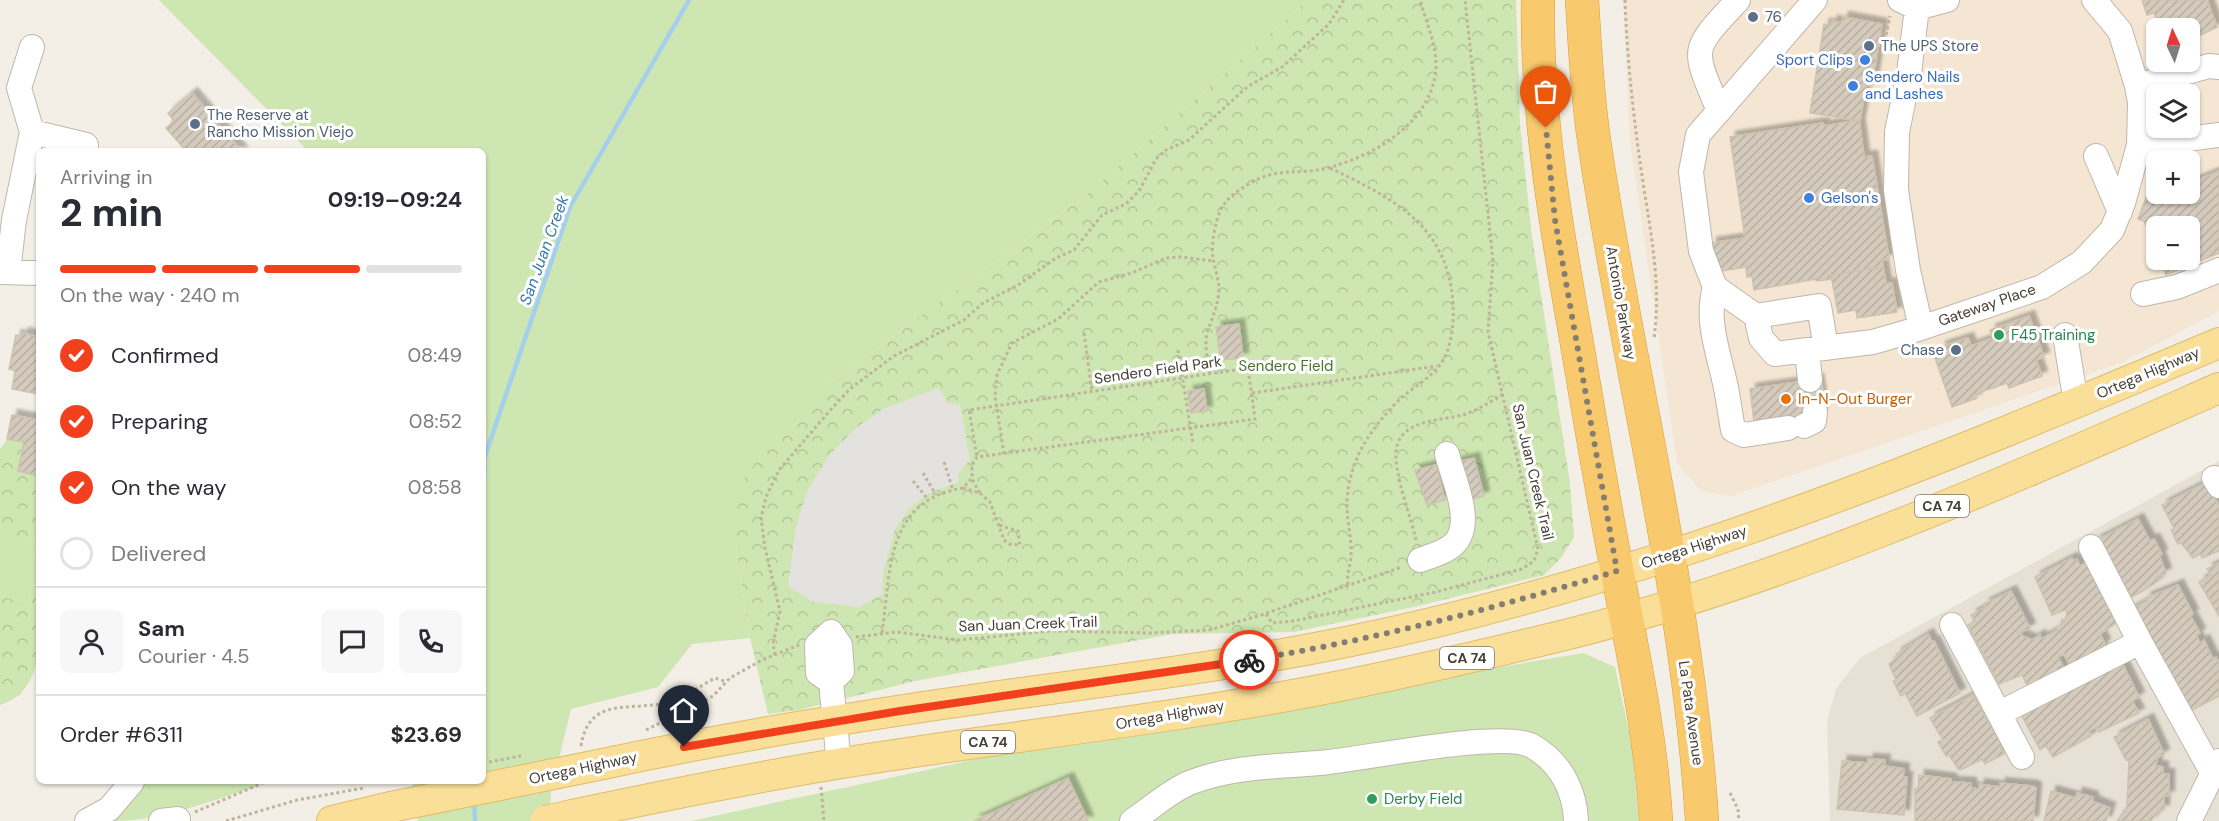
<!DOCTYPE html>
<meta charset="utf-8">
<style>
body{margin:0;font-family:"DM Sans",sans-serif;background:#f7f7f7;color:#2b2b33;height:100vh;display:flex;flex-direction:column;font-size:22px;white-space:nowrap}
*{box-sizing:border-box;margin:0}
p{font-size:20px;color:#7c7c81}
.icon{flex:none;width:33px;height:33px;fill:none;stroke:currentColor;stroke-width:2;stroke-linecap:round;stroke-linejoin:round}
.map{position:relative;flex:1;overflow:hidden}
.details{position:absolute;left:36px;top:148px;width:450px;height:636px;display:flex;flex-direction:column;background:#fff;border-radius:9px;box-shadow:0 2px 4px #0004}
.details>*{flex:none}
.needle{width:39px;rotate:356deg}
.buttons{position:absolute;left:2146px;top:18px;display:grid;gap:12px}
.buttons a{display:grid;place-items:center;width:54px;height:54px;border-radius:9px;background:#fff;box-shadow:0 2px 4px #0004;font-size:30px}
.pin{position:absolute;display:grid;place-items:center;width:51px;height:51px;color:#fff;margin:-62px -26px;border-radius:50% 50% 50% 0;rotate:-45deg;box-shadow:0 0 6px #0007}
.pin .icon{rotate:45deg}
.courier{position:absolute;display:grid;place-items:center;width:60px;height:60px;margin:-30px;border:4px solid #f2401f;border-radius:50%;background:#fff;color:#222;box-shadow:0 2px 8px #0007}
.summary em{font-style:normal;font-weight:700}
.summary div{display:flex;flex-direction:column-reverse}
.summary{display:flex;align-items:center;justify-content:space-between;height:102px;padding:0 24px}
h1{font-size:39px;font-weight:700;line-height:45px}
.bar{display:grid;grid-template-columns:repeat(4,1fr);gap:9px 6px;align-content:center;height:72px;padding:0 24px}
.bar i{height:8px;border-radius:4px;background:#e1e1e2}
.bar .current{background:#f2401f}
.bar p{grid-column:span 4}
.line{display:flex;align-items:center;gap:15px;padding:0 24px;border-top:2px solid #e1e1e2}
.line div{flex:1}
.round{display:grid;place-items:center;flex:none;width:63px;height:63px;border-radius:9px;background:#f7f7f7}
ol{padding:0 24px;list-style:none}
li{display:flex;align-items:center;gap:18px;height:66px}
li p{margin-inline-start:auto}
li .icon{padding:6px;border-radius:50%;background:#f2401f;color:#fff;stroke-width:4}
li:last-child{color:#7c7c81}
li i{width:33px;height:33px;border:3px solid #e1e1e2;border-radius:50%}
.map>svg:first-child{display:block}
.residential{fill:#e7e1d5}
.commercial{fill:#f4e6d3;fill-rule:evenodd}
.grass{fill:#cee6b1}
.forest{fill:url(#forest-crowns)}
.parking{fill:#e4e2df}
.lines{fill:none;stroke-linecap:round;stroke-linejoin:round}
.stream{stroke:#a5d0ed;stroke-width:4.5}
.building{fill:url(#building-hatch);stroke:#cec3b0;stroke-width:1.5;filter:url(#shadow)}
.minor-tunnel{stroke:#d0ccc4;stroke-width:24;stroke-dasharray:24 12;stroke-linecap:butt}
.minor-casing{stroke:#beb7aa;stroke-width:26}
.major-casing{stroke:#dfbc69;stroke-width:32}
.highway-casing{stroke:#d79f3c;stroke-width:34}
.path{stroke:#bfb39c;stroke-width:3;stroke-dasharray:3 3;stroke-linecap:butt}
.minor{stroke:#fff;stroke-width:24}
.major{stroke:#fadf99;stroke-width:30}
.highway{stroke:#f8ca6d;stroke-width:33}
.major-bridge-casing{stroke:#dfbc69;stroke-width:32;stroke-linecap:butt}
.path-bridge{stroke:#bfb39c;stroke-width:3;stroke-dasharray:3 3;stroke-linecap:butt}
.major-bridge{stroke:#fadf99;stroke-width:30}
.done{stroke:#837d74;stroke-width:6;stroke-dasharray:0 10.8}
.route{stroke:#f2401f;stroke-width:8}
.service-dot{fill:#5c6f8a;stroke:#fff;stroke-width:2}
.shop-dot{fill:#3f7fe0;stroke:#fff;stroke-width:2}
.leisure-dot{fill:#2e9e5b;stroke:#fff;stroke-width:2}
.food-dot{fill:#e8710a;stroke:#fff;stroke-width:2}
.labels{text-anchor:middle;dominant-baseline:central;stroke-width:6;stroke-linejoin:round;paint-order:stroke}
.shield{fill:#fff;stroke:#7e7972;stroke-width:1.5}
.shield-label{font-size:14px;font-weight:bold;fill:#464036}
.service-label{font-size:15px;fill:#4e5e75;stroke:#fff;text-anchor:start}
.shop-label{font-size:15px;fill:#366cbe;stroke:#fff;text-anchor:start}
.street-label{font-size:15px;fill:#464036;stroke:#fff}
.leisure-label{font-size:15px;fill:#27864d;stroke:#fff;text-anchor:start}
.park-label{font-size:15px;fill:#47752c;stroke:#fff}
.food-label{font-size:15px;fill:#c56008;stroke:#fff;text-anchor:start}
.water-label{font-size:16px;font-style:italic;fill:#3379ad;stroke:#fff}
</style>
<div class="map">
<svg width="2219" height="821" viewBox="0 0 2219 821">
<defs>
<pattern id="forest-crowns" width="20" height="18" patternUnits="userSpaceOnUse" patternTransform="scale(1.5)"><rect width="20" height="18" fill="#cee6b1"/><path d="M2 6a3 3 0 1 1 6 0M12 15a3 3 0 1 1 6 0" fill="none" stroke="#b2c699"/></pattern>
<pattern id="building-hatch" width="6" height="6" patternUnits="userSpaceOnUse" patternTransform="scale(1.5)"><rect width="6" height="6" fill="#d4cbbd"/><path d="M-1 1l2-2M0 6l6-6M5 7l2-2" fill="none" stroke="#b7afa3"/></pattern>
<filter id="shadow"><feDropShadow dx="5.5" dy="-5.5" stdDeviation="1.5" flood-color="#0004"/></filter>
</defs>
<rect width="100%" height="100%" fill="#f3efe7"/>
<!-- residential -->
<path class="residential" d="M 2219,461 L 2219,821 L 1830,821 L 1827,721 L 1836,689 L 1860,658 Z"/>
<!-- commercial -->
<path class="commercial" d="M 1623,0 L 2219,0 L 2219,311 L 2121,363 L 1731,496 L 1701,491 L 1677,463 L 1630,142 ZM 2157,28 L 2190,28 L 2190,62 L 2157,62 ZM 2157,94 L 2190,94 L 2190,128 L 2157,128 ZM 2157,160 L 2190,160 L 2190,194 L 2157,194 ZM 2157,226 L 2190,226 L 2190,260 L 2157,260 Z"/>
<!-- grass -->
<path class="grass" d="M 159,0 L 1308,0 L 1085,196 L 828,384 L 735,540 L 750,638 L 692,644 L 658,687 L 571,709 L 551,792 L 549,821 L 418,821 L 412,782 L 483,782 L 483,152 L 308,151 Z
M 0,536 L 37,543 L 34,559 L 39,560 L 39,586 L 31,585 L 28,602 L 0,597 Z
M 1583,653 L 1615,667 L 1632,746 L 1639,821 L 691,821 L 1037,746 Z
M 144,782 L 261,782 L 259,786 C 212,800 161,821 112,821 Z"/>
<!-- forest -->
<path class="forest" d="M 1308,0 L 1516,0 L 1520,124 L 1532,237 L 1570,483 L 1574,537 L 1561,558 L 1544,575 L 1418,606 L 1294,632 L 1173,634 L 915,681 L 799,710 L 768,714 L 750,638 L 735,540 L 736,489 L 777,434 L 828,384 L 1085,196 Z
M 7,439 L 24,442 L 18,471 L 39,476 L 39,560 L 34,559 L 37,543 L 0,537 L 0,449 Z
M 31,585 L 39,586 C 39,625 49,691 0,705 L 0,597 L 28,602 Z"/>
<!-- parking -->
<path class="parking" d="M 939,388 L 948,403 L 960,405 L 970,460 L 958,474 L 959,482 L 929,493 L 910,508 L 895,529 L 883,574 L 882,595 L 859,607 L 813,602 L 788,586 L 796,527 L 808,489 L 830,454 L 857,427 L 883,409 Z"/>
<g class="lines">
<!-- stream -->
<path class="stream" d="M 483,494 L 485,456 L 570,207 L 689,0
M 474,799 L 475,821"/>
</g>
<!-- building -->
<path class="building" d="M 2142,0 L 2207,0 L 2217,27 L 2190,40 L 2190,28 L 2159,28 L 2154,13 L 2147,15 Z
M 1843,17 L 1882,24 L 1872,86 L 1866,85 L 1860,121 L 1810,113 L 1824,24 L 1831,25 L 1832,21 L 1842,23 Z
M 192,93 L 242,152 L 187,152 L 166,128 L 174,121 L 168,113 Z
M 1859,120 L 1864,157 L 1872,156 L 1889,259 L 1882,260 L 1883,267 L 1831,275 L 1832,279 L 1816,281 L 1816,279 L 1754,290 L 1752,276 L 1747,277 L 1746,267 L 1716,272 L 1711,243 L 1745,238 L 1730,137 L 1823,123 L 1824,126 Z
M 2219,171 L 2219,253 L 2166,275 L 2160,260 L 2190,260 L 2190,226 L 2157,226 L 2157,252 L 2144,221 L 2138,219 L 2147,195 L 2153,198 L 2163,194 L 2190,194 L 2190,183 Z
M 1883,267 L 1886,284 L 1892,283 L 1897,312 L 1857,318 L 1856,310 L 1838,313 L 1831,275 Z
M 2029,316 L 2044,357 L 2036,360 L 2042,376 L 2009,388 L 2007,383 L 1975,394 L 1977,398 L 1952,407 L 1935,358 L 1943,355 L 1940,347 L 1968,338 L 1971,346 L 1993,338 L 1990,330 Z
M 1239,324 L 1243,358 L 1221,360 L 1216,327 Z
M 23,333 L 35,336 L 35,339 L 39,340 L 39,394 L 12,389 L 15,371 L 9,369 L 16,335 L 22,337 Z
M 1818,379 L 1823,411 L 1806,434 L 1790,437 L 1754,422 L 1750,389 Z
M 1204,389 L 1207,411 L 1191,413 L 1188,391 Z
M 12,415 L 39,420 L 39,476 L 18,471 L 24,442 L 7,439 Z
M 1474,458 L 1484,496 L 1463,501 L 1453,463 Z
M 1436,465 L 1445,500 L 1427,505 L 1415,470 Z
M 2205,483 L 2219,505 L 2219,551 L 2202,558 L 2200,554 L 2193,558 L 2181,543 L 2178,544 L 2171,530 L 2174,528 L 2162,505 Z
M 2138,519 L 2150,541 L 2154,539 L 2162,554 L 2159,555 L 2166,573 L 2157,577 L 2159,580 L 2146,589 L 2126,600 L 2095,541 Z
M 2072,558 L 2074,561 L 2077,559 L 2080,566 L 2088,562 L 2119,621 L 2100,634 L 2105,644 L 2101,647 L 2104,654 L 2072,669 L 2064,654 L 2058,657 L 2066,672 L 2035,690 L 2032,683 L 2027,685 L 2022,675 L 1999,684 L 1968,625 L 1975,621 L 1971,615 L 1986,607 L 1984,604 L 2011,591 L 2030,628 L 2020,633 L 2022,636 L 2032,640 L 2040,635 L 2041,639 L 2058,630 L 2056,627 L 2064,623 L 2067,613 L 2065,610 L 2052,615 L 2035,577 Z
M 2219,563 L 2219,616 L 2199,582 L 2211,575 L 2207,569 Z
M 2178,585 L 2193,614 L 2190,615 L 2200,633 L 2196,635 L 2200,643 L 2204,640 L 2213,659 L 2216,657 L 2219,663 L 2219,696 L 2186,713 L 2129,611 L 2147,601 L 2145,598 Z
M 1928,634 L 1932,642 L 1934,641 L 1960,693 L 1917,716 L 1905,693 L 1901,696 L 1893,681 L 1896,680 L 1889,664 L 1898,657 L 1896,654 Z
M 2121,661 L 2139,697 L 2132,701 L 2139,713 L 2099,732 L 2096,727 L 2089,731 L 2091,736 L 2053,757 L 2046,746 L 2040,750 L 2021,714 Z
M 1973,695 L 2002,745 L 2000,746 L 2004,754 L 1985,764 L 1982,759 L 1961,770 L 1958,769 L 1949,755 L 1946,756 L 1938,742 L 1943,740 L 1930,718 Z
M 2148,719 L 2164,754 L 2157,758 L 2156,766 L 2163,767 L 2163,774 L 2169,774 L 2169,796 L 2164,796 L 2164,810 L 2159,810 L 2151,821 L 2117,821 L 2127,807 L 2129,759 L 2126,760 L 2114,737 Z
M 1868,759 L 1885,760 L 1884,766 L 1904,769 L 1903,777 L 1907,777 L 1904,815 L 1837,809 L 1842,761 L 1868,763 Z
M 1919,775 L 1951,779 L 1951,782 L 1971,783 L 1971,788 L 1979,789 L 1979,784 L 2000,787 L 2000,783 L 2032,786 L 2036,788 L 2033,821 L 1915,821 L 1915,789 L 1918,789 Z
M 1068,778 L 1088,821 L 974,821 Z
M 2051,791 L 2076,798 L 2077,793 L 2093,797 L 2092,801 L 2110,808 L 2106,821 L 2044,821 Z"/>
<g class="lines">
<!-- minor-tunnel -->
<path class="minor-tunnel" d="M 1810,380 L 1815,412"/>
<!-- minor casing -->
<g class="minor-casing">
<path id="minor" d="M 1815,0 L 1698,135 L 1691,172 L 1701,251 L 1715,287 L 1756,316 L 1819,306 L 1826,348
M 1900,0 L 1917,8 L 1947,0
M 2094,0 L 2120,31 L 2137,86
M 1917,8 L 1909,73 L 1897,132 L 1896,190 L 1908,270 L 1921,328
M 1719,111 C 1692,46 1690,52 1738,0
M 32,132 L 86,145 L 86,152
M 2139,145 L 2219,135
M 2096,156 L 2120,212
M 0,272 L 39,273
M 8,272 L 14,220 L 32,132 L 19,88 L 32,47
M 1715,287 C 1706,319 1717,348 1724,379 C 1728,395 1730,413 1733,430 L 1744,435 L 1788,428
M 2143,294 L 2177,287 L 2219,270
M 1756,316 L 1761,338 L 1775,354 L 1873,342 L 1921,328 L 2042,287 L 2082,262 L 2112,230 L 2123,203 L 2139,145 L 2140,103 L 2137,86 L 2209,66 L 2219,67
M 2065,335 L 2076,403
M 1807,350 L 1810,380
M 1804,426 L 1814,421 L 1815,412
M 2214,478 L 2219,486
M 2091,547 L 2140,642
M 1420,560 C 1431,556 1446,552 1454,544 C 1475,523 1453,479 1447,454
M 1952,625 L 2022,757
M 831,632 L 840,645 L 842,671 L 831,682 L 818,673 L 817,645 Z
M 831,682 L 839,764
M 2000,713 L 2140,642 L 2212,772
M 87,821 L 109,809 L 132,782
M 161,821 L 178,819
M 1132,821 C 1150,809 1170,791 1189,783 C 1234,765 1282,767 1329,762 C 1367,758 1504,730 1532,746 C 1560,762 1575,790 1576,821
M 2189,821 L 2219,761"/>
</g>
<!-- major casing -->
<g class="major-casing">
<path id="major" d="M 603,764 C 729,737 857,716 985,698 C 1107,681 1230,666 1351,641 C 1652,579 1937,462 2219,343
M 572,815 C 662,796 751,778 842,763 C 997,738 1154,721 1309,692 C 1396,676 1483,655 1569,634 C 1794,577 2007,481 2219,388
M 332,821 L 386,808"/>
</g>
<!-- highway casing -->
<g class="highway-casing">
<path id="highway" d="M 1538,0 C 1536,113 1556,227 1576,338 C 1589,415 1602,493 1617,570 C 1633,654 1651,736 1656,821
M 1582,0 C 1585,47 1587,94 1594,140 C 1627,366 1688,593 1702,821"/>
</g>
<!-- path -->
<path class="path" d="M 1625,0 C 1627,57 1633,113 1641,169 C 1649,225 1662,281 1654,338
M 1886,35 L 1890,16
M 1330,168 C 1394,199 1448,225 1453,304 C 1454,322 1452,347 1442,362 C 1433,377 1411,388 1398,401 C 1370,430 1350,458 1347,500 C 1346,517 1351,533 1351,550 C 1352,563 1346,573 1348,586
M 1084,333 L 1092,391
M 1178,350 L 1193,443
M 1210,374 C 1208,362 1204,345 1207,333 C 1212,318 1218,306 1219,290 C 1219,279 1215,269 1213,258 C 1211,244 1215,222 1221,209 C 1226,200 1235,192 1244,187 C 1278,164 1298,177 1331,167 C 1378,154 1434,120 1436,66 C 1436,44 1426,21 1420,0
M 1252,393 L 1437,366
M 1004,454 L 995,396 L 997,375 L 1012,343 L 1058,319 L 1099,282 L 1132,273 L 1166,258 L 1180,257 L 1214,261
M 944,462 L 953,490
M 923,473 L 936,495
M 913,481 L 927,498
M 963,488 L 980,493 L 972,479
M 980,493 L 990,502 L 1004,540 L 1009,544 L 1020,545 L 1018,531 L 999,525
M 1416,540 C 1410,514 1398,485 1396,459 C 1393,418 1439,422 1466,414 C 1479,409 1491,402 1503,394
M 1266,614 L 1272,623 L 1293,621 L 1436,592 L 1522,569 L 1534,561 L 1538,549 L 1488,332 L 1493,260 L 1465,0
M 882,633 C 891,570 885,501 963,488 L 972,478 L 972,465 L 977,457 L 1255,419 L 1248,368 L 969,410 L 977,457
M 856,637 L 896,632 L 959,640 L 1051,631 L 1150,633 L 1209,630 L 1261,615 L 1402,567
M 775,655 L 773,644 L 780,611 L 765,548 L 761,518 L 766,497 L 779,470 L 833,407 L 851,388 L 894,356 L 964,320 L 983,303 L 1018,285 L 1056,258 L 1074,250 L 1102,215 L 1126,204 L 1139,191 L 1156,159 L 1166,150 L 1189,140 L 1247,87 L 1282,67 L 1329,24 L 1344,0
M 646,730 L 713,696 L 730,678 L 762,660 L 799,645
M 581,746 C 589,698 625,710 661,704 C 681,701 698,687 715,678 L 727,682
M 821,787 L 824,821
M 1730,793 L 1738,809 L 1739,821
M 195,812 L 265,782
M 226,821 L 297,800 L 364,788"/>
<!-- minor -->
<use href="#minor" class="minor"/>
<!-- major -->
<use href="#major" class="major"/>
<!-- highway -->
<use href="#highway" class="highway"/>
<!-- major-bridge casing -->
<g class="major-bridge-casing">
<path id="major-bridge" d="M 386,808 L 603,764
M 545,821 L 572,815"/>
</g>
<!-- path-bridge -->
<path class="path-bridge" d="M 483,763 L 521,756"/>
<!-- major-bridge -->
<use href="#major-bridge" class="major-bridge"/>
</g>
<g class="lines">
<!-- done -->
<path class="done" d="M 1249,660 C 1374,640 1496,608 1617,571 L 1555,220 L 1546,128"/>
<!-- route -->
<path class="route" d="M 684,747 L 900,711 L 1249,660"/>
</g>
<!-- markers -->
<g class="service-dot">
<circle cx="1753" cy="17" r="6"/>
<circle cx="1869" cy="46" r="6"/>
<circle cx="195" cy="124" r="6"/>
<circle cx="1956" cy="350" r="6"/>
</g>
<g class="shop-dot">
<circle cx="1865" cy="60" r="6"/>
<circle cx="1853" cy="86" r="6"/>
<circle cx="1809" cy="198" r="6"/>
</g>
<g class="leisure-dot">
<circle cx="1999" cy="335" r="6"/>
<circle cx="1372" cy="799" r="6"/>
</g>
<circle class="food-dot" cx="1786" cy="399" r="6"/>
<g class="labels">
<!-- shield labels -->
<g class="shield">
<rect x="1915" y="495" width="54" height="22" rx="4.5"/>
<rect x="1440" y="647" width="54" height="22" rx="4.5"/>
<rect x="961" y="731" width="54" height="22" rx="4.5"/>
</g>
<g class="shield-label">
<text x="1942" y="506">CA 74</text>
<text x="1467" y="658">CA 74</text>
<text x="988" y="742">CA 74</text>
</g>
<!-- service labels -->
<g class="service-label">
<text x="1765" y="17">76</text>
<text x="1881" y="46">The UPS Store</text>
<text x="207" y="115">The Reserve at<tspan x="207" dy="17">Rancho Mission Viejo</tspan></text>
<text x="1944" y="350" text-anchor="end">Chase</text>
</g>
<!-- shop labels -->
<g class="shop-label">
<text x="1853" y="60" text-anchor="end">Sport Clips</text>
<text x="1865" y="77">Sendero Nails<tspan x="1865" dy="17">and Lashes</tspan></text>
<text x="1821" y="198">Gelson's</text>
</g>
<!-- street labels -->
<g class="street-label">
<text transform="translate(1621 303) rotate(80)">Antonio Parkway</text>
<text transform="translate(1987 305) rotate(-19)">Gateway Place</text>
<text transform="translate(1158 370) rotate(-8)">Sendero Field Park</text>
<text transform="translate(2148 373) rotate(-23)">Ortega Highway</text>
<text transform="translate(1533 472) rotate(77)">San Juan Creek Trail</text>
<text transform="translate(1694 547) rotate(-18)">Ortega Highway</text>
<text transform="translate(1028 624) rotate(-2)">San Juan Creek Trail</text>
<text transform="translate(1691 713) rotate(82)">La Pata Avenue</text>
<text transform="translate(1170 715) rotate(-10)">Ortega Highway</text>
<text transform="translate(583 768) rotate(-12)">Ortega Highway</text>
</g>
<!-- leisure labels -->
<g class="leisure-label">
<text x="2011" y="335">F45 Training</text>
<text x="1384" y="799">Derby Field</text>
</g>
<!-- park labels -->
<g class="park-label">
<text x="1286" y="366">Sendero Field</text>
</g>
<!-- food labels -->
<g class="food-label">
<text x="1798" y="399">In-N-Out Burger</text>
</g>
<!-- water labels -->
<g class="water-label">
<text transform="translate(544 250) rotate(-70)">San Juan Creek</text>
</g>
</g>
</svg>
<div class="buttons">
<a><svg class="needle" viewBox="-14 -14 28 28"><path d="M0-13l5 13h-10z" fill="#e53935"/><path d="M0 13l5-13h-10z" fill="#7c7c81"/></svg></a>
<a><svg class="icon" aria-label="layers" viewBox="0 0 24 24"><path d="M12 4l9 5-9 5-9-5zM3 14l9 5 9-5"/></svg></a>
<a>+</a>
<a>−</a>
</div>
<div class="pin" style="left:1546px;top:128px;background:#ea580c"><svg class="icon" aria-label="bag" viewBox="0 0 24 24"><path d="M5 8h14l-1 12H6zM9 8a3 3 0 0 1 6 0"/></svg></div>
<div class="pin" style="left:684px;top:747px;background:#1f2937"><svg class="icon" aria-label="home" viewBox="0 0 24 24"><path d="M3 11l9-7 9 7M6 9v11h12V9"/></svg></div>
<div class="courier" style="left:1249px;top:660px"><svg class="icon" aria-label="bike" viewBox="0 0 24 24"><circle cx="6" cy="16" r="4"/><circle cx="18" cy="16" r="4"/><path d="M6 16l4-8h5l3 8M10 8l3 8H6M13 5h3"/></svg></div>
<section class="details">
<div class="summary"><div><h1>2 min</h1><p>Arriving in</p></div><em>09:19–09:24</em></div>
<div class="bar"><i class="current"></i><i class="current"></i><i class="current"></i><i></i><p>On the way · 240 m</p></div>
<ol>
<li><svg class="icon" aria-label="check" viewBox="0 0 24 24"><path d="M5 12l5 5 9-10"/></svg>Confirmed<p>08:49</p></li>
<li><svg class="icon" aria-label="check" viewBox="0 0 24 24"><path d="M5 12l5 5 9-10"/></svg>Preparing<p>08:52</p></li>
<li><svg class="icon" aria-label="check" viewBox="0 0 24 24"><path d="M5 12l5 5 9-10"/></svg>On the way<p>08:58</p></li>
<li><i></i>Delivered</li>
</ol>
<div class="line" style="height:108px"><a class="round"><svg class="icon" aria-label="person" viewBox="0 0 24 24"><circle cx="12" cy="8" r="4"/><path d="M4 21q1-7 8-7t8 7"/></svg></a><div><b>Sam</b><p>Courier · 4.5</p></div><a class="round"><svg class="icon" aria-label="chat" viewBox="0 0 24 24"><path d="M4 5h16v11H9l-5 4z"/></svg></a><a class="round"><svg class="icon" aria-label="phone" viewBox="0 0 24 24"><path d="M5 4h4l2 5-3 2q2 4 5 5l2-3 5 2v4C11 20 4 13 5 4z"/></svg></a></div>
<div class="line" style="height:78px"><div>Order #6311</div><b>$23.69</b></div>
</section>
</div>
